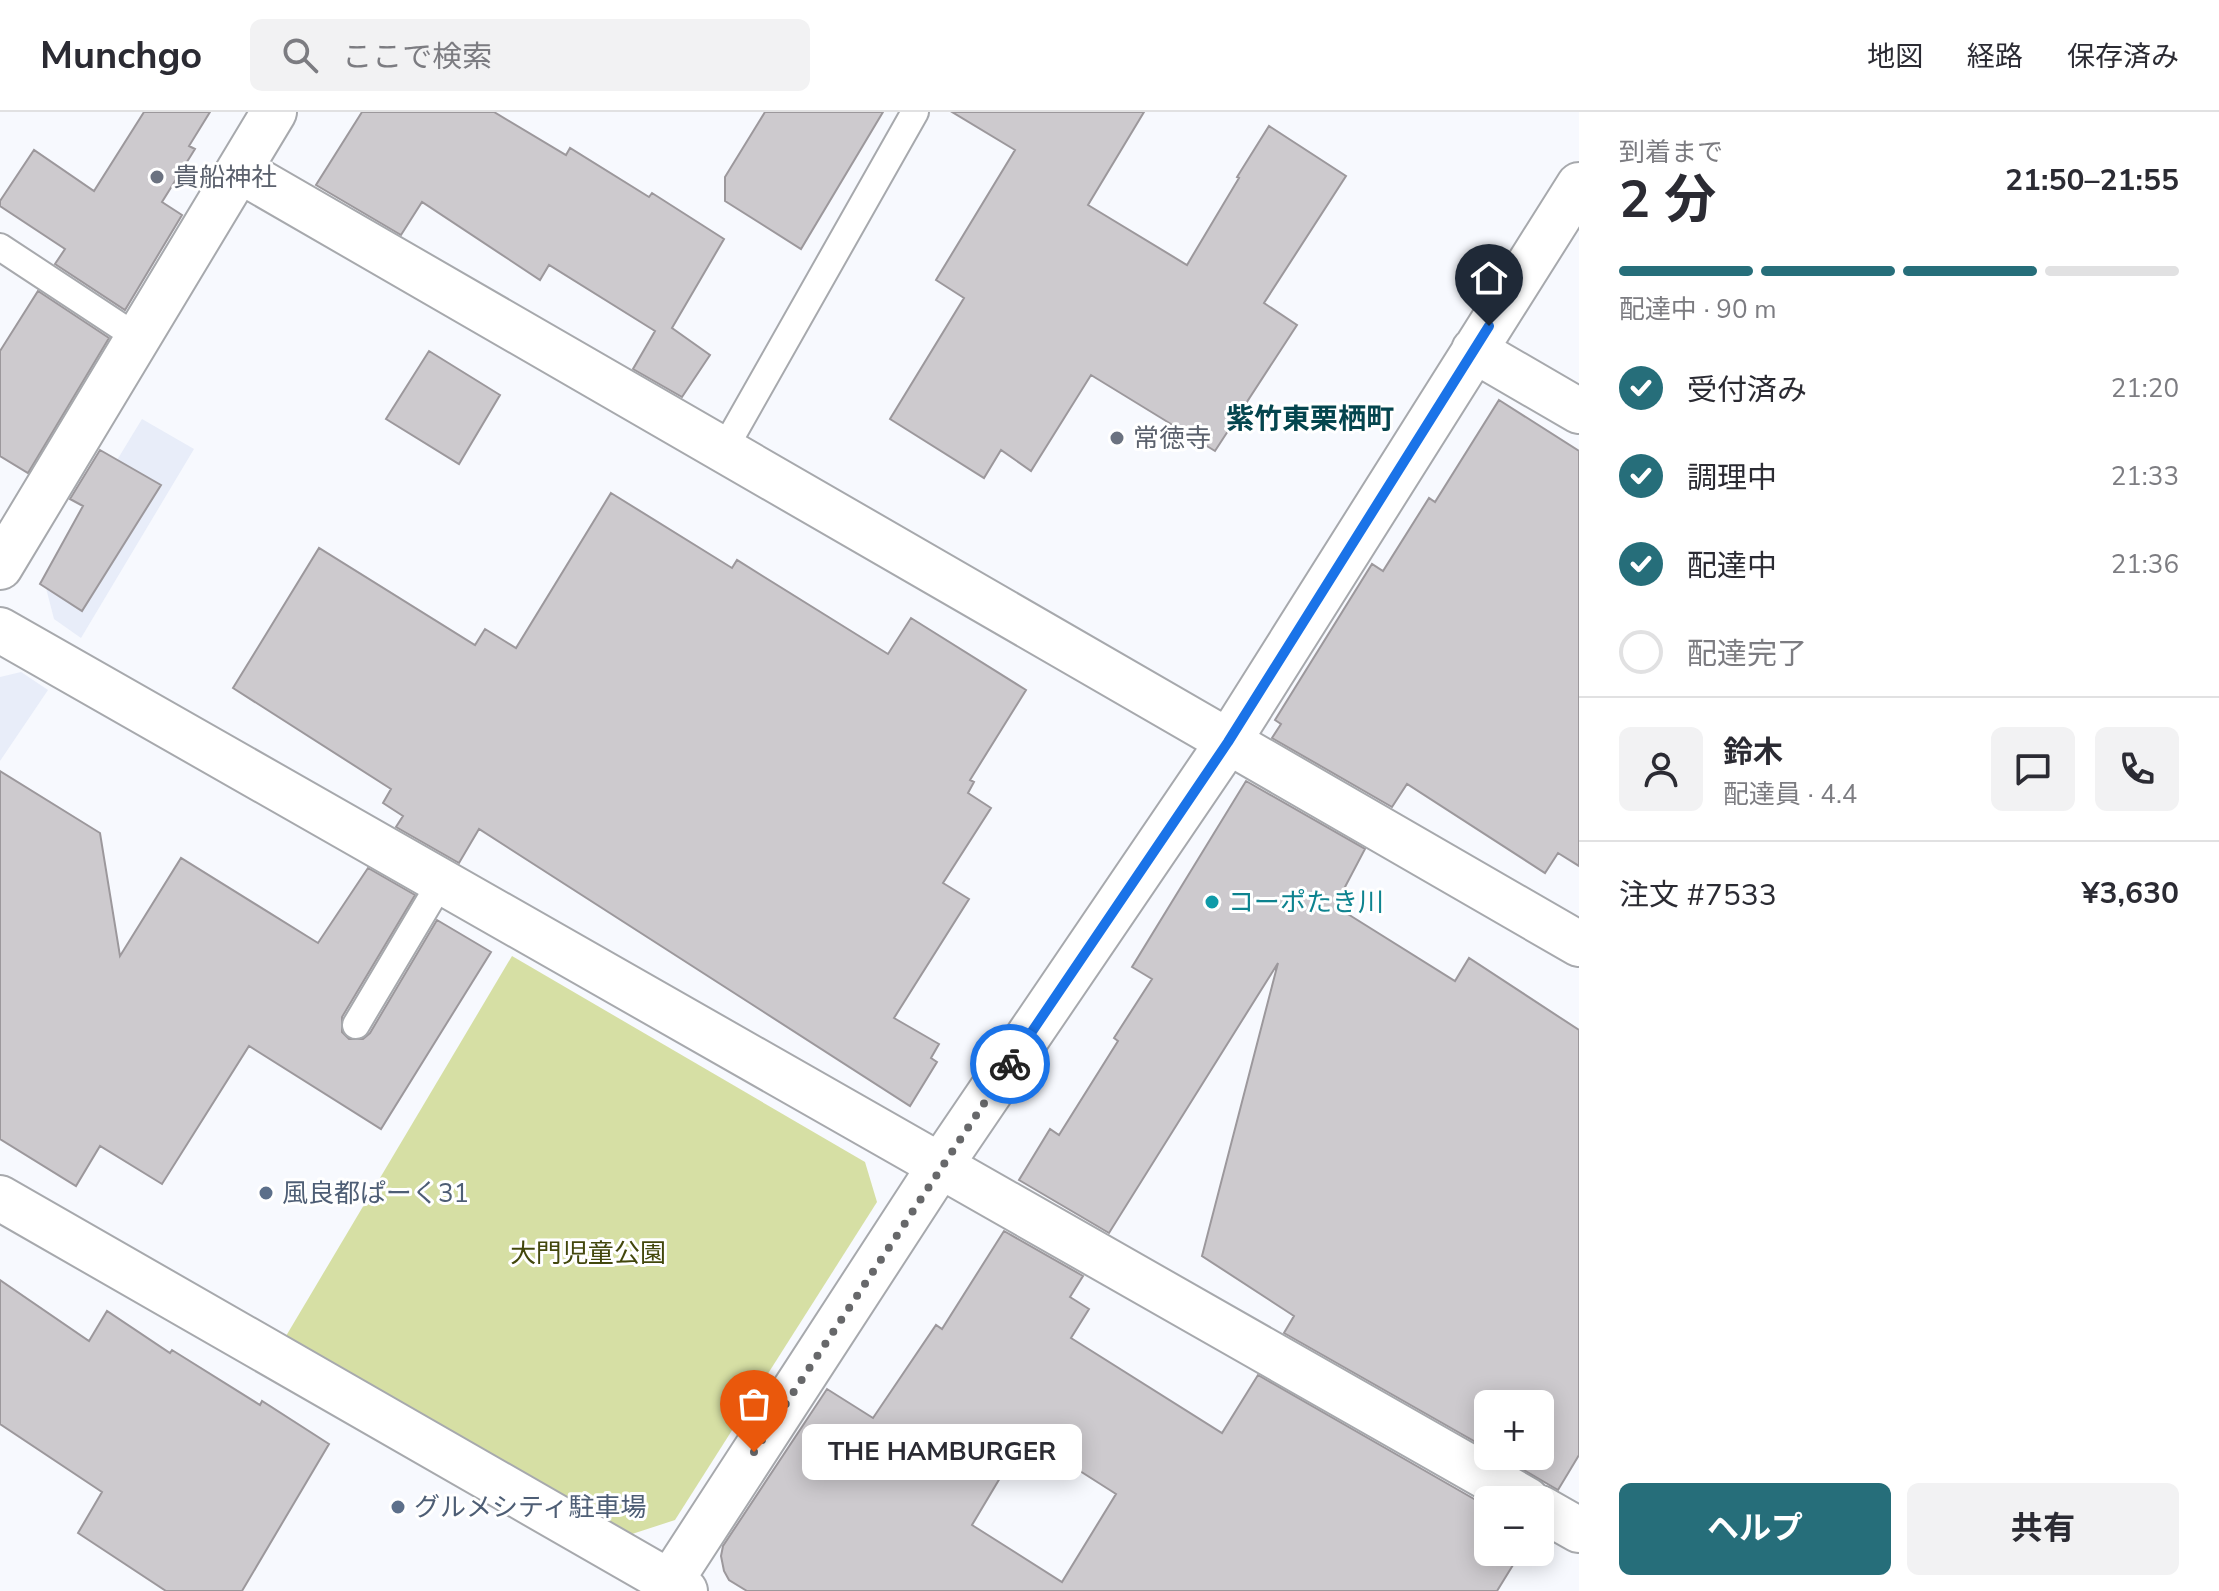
<!DOCTYPE html>
<html lang="ja">
<meta charset="utf-8">
<style>
body{margin:0;font-family:"Nunito Sans","Noto Sans JP",sans-serif;background:#f2f2f3;color:#2b2b33;height:100vh;display:flex;flex-direction:column;font-size:30px;white-space:nowrap}
*{box-sizing:border-box;margin:0}
p{font-size:26px;color:#7c7c81}
.icon{flex:none;width:44px;height:44px;fill:none;stroke:currentColor;stroke-width:2;stroke-linecap:round;stroke-linejoin:round}
.map{position:relative;flex:1;overflow:hidden}
.details{display:flex;flex-direction:column;background:#fff;width:640px}
.details>*{flex:none}
.buttons{position:absolute;left:1474px;top:1278px;display:grid;gap:16px}
.buttons a{display:grid;place-items:center;width:80px;height:80px;border-radius:12px;background:#fff;box-shadow:0 4px 20px #0003;font-size:40px}
.pin{position:absolute;display:grid;place-items:center;width:68px;height:68px;color:#fff;margin:-82px -34px;border-radius:50% 50% 50% 0;rotate:-45deg;box-shadow:0 0 8px #0007}
.pin .icon{rotate:45deg}
.courier{position:absolute;display:grid;place-items:center;width:80px;height:80px;margin:-40px;border:6px solid #1a73e8;border-radius:50%;background:#fff;color:#222;box-shadow:0 2px 10px #0007}
.bubble{position:absolute;height:56px;border-radius:12px;background:#fff;box-shadow:0 4px 20px #0003;font-size:26px;font-weight:700;line-height:56px;text-align:center}
.headline em{font-style:normal;font-weight:700}
.headline div{display:flex;flex-direction:column-reverse}
.headline{display:flex;align-items:center;justify-content:space-between;height:136px;padding:0 40px}
h1{font-size:52px;font-weight:700;line-height:60px}
.bar{display:grid;grid-template-columns:repeat(4,1fr);gap:12px 8px;align-content:center;height:96px;padding:0 40px}
.bar i{height:10px;border-radius:6px;background:#e1e1e2}
.bar .selected{background:#266e7a}
.bar p{grid-column:span 4}
.line{display:flex;align-items:center;gap:20px;padding:0 40px;border-top:2px solid #e1e1e2}
.line div{flex:1}
.round{display:grid;place-items:center;flex:none;width:84px;height:84px;border-radius:12px;background:#f2f2f3}
ol{padding:0 40px;list-style:none}
li{display:flex;align-items:center;gap:24px;height:88px}
li p{margin-inline-start:auto}
li .icon{padding:8px;border-radius:50%;background:#266e7a;color:#fff;stroke-width:4}
li:last-child{color:#7c7c81}
li i{width:44px;height:44px;border:4px solid #e1e1e2;border-radius:50%}
.primary-button{display:flex;gap:16px;margin-top:auto;padding:16px 40px}
.primary-button a{flex:1;height:92px;border-radius:12px;background:#266e7a;color:#fff;font-size:32px;font-weight:700;line-height:92px;text-align:center}
.primary-button a+a{background:#f2f2f3;color:#2b2b33}
header{display:flex;align-items:center;gap:48px;box-sizing:border-box;height:112px;padding:0 40px;background:#fff;border-bottom:2px solid #e1e1e2}
header strong{font-size:38px}
nav{display:flex;gap:44px;margin-inline-start:auto;font-size:28px}
.search{width:560px;height:72px;background:#f2f2f3;display:flex;align-items:center;gap:20px;box-sizing:border-box;padding:0 28px;border-radius:12px;color:#7c7c81;font-size:30px}
main{display:flex;flex:1;min-height:0}
.map>svg:first-child{display:block}
.built{fill:#e8edf9}
.green{fill:#d6dfa4}
.building{fill:#cdcace;stroke:#9c989c;stroke-width:2;fill-rule:evenodd}
.lines{fill:none;stroke-linecap:round;stroke-linejoin:round}
.service-casing{stroke:#a7a9ad;stroke-width:30}
.minor-casing{stroke:#a7a9ad;stroke-width:48}
.service{stroke:#fff;stroke-width:26}
.minor{stroke:#fff;stroke-width:44}
.done{stroke:#67686a;stroke-width:8;stroke-dasharray:0 14.4}
.route{stroke:#1a73e8;stroke-width:10}
.worship-dot{fill:#6b7280;stroke:#fff;stroke-width:3}
.culture-dot{fill:#0f9aa8;stroke:#fff;stroke-width:3}
.service-dot{fill:#5c6f8a;stroke:#fff;stroke-width:3}
.labels{text-anchor:middle;dominant-baseline:central;stroke-width:6;stroke-linejoin:round;paint-order:stroke}
.worship-label{font-size:26px;fill:#5b616d;stroke:#fff;text-anchor:start}
.culture-label{font-size:26px;fill:#0d838f;stroke:#fff;text-anchor:start}
.service-label{font-size:26px;fill:#4e5e75;stroke:#fff;text-anchor:start}
.park-label{font-size:26px;fill:#42470c;stroke:#fff}
.neighbourhood-label{font-size:28px;font-weight:bold;fill:#04454e;stroke:#fff}
</style>
<header>
<strong>Munchgo</strong>
<div class="search"><svg class="icon" aria-label="search" viewBox="0 0 24 24"><circle cx="10" cy="10" r="6"/><path d="M15 15l6 6"/></svg>ここで検索</div>
<nav><a>地図</a><a>経路</a><a>保存済み</a></nav>
</header>
<main>
<div class="map">
<svg width="1579" height="1479" viewBox="0 0 1579 1479">
<rect width="100%" height="100%" fill="#f7f9fe"/>
<!-- built -->
<path class="built" d="M 142,307 L 194,337 L 81,526 L 54,507 L 46,476 L 63,437 Z
M 21,560 L 48,578 L 0,649 L 0,565 Z"/>
<!-- green -->
<path class="green" d="M 512,844 L 865,1050 L 877,1090 L 675,1408 L 629,1423 L 286,1224 Z"/>
<!-- building -->
<path class="building" d="M 144,0 L 210,0 L 189,34 L 195,37 L 162,90 L 182,103 L 125,198 L 55,152 L 65,137 L 0,94 L 0,89 L 34,38 L 94,79 Z
M 362,0 L 494,0 L 566,43 L 570,36 L 649,85 L 652,81 L 724,127 L 672,216 L 710,243 L 682,285 L 633,257 L 655,219 L 549,153 L 540,168 L 422,90 L 401,123 L 316,73 Z
M 765,0 L 883,0 L 801,137 L 725,89 L 725,65 Z
M 952,0 L 1144,0 L 1088,93 L 1187,153 L 1239,66 L 1237,65 L 1269,14 L 1346,64 L 1264,191 L 1297,213 L 1215,339 L 1091,263 L 1031,359 L 1001,338 L 984,366 L 890,307 L 964,186 L 936,168 L 1015,38 Z
M 38,179 L 109,226 L 28,361 L 0,344 L 0,239 Z
M 429,239 L 500,283 L 459,352 L 386,307 Z
M 1499,288 L 1579,339 L 1579,754 L 1558,741 L 1545,761 L 1407,672 L 1392,695 L 1272,626 L 1281,612 L 1275,608 L 1372,452 L 1383,459 L 1429,386 L 1435,390 Z
M 100,338 L 161,373 L 82,499 L 40,472 L 83,394 L 70,387 Z
M 611,381 L 732,456 L 737,448 L 888,542 L 911,506 L 1026,578 L 970,668 L 974,670 L 968,681 L 991,696 L 943,771 L 969,787 L 894,906 L 939,932 L 931,946 L 937,950 L 910,994 L 479,717 L 459,751 L 396,715 L 403,704 L 383,691 L 391,677 L 233,576 L 319,436 L 475,533 L 485,517 L 516,536 Z
M 0,659 L 100,721 L 120,844 L 181,746 L 318,831 L 368,756 L 415,783 L 342,905 L 342,920 L 349,927 L 363,927 L 370,921 L 437,808 L 491,840 L 381,1017 L 249,934 L 162,1072 L 100,1034 L 76,1074 L 0,1027 Z
M 1246,669 L 1365,737 L 1335,794 L 1455,869 L 1469,846 L 1579,918 L 1579,1343 L 1558,1378 L 1500,1344 L 1540,1344 L 1540,1292 L 1488,1292 L 1488,1337 L 1284,1221 L 1294,1204 L 1202,1144 L 1278,851 L 1109,1121 L 1019,1068 L 1050,1017 L 1059,1023 L 1118,929 L 1114,926 L 1152,867 L 1132,855 Z
M 1004,1119 L 1083,1164 L 1070,1185 L 1089,1197 L 1071,1226 L 1222,1321 L 1258,1263 L 1488,1395 L 1488,1440 L 1521,1440 L 1497,1479 L 747,1479 L 729,1468 L 724,1459 L 721,1444 L 723,1434 L 827,1277 L 873,1306 L 936,1213 L 942,1217 ZM 1025,1324 L 1116,1382 L 1062,1470 L 972,1413 Z
M 0,1168 L 89,1229 L 107,1199 L 170,1241 L 172,1238 L 260,1293 L 262,1289 L 329,1332 L 242,1479 L 166,1479 L 78,1421 L 102,1380 L 0,1312 Z"/>
<g class="lines">
<!-- service casing -->
<g class="service-casing">
<path id="service" d="M 0,135 L 138,226
M 723,339 L 915,0
M 356,913 L 441,770"/>
</g>
<!-- minor casing -->
<g class="minor-casing">
<path id="minor" d="M 239,58 L 1579,832
M 1474,238 L 1579,299
M 0,455 L 274,0
M 0,518 L 1527,1388
M 0,1086 L 685,1479
M 1540,1396 L 1579,1418
M 664,1479 L 940,1054 L 1228,630 L 1579,73"/>
</g>
<!-- service -->
<use href="#service" class="service"/>
<!-- minor -->
<use href="#minor" class="minor"/>
</g>
<g class="lines">
<!-- done -->
<path class="done" d="M 754,1340 L 1010,952"/>
<!-- route -->
<path class="route" d="M 1010,952 L 1228,630 L 1489,214"/>
</g>
<!-- markers -->
<g class="worship-dot">
<circle cx="157" cy="65" r="8"/>
<circle cx="1117" cy="326" r="8"/>
</g>
<circle class="culture-dot" cx="1212" cy="790" r="8"/>
<g class="service-dot">
<circle cx="266" cy="1081" r="8"/>
<circle cx="398" cy="1395" r="8"/>
</g>
<g class="labels">
<!-- worship labels -->
<g class="worship-label">
<text x="173" y="65">貴船神社</text>
<text x="1133" y="326">常徳寺</text>
</g>
<!-- culture labels -->
<g class="culture-label">
<text x="1228" y="790">コーポたき川</text>
</g>
<!-- service labels -->
<g class="service-label">
<text x="282" y="1081">風良都ぱーく31</text>
<text x="414" y="1395">グルメシティ駐車場</text>
</g>
<!-- park labels -->
<g class="park-label">
<text x="588" y="1141">大門児童公園</text>
</g>
<!-- neighbourhood labels -->
<g class="neighbourhood-label">
<text x="1310" y="307">紫竹東栗栖町</text>
</g>
</g>
</svg>
<div class="buttons">
<a>+</a>
<a>−</a>
</div>
<div class="pin" style="left:754px;top:1340px;background:#ea580c"><svg class="icon" aria-label="bag" viewBox="0 0 24 24"><path d="M5 8h14l-1 12H6zM9 8a3 3 0 0 1 6 0"/></svg></div>
<div class="pin" style="left:1489px;top:214px;background:#1f2937"><svg class="icon" aria-label="home" viewBox="0 0 24 24"><path d="M3 11l9-7 9 7M6 9v11h12V9"/></svg></div>
<div class="courier" style="left:1010px;top:952px"><svg class="icon" aria-label="bike" viewBox="0 0 24 24"><circle cx="6" cy="16" r="4"/><circle cx="18" cy="16" r="4"/><path d="M6 16l4-8h5l3 8M10 8l3 8H6M13 5h3"/></svg></div>
<div class="bubble" style="left:802px;top:1312px;width:280px">THE HAMBURGER</div>
</div>
<section class="details">
<div class="headline"><div><h1>2 分</h1><p>到着まで</p></div><em>21:50–21:55</em></div>
<div class="bar"><i class="selected"></i><i class="selected"></i><i class="selected"></i><i></i><p>配達中 · 90 m</p></div>
<ol>
<li><svg class="icon" aria-label="check" viewBox="0 0 24 24"><path d="M5 12l5 5 9-10"/></svg>受付済み<p>21:20</p></li>
<li><svg class="icon" aria-label="check" viewBox="0 0 24 24"><path d="M5 12l5 5 9-10"/></svg>調理中<p>21:33</p></li>
<li><svg class="icon" aria-label="check" viewBox="0 0 24 24"><path d="M5 12l5 5 9-10"/></svg>配達中<p>21:36</p></li>
<li><i></i>配達完了</li>
</ol>
<div class="line" style="height:144px"><a class="round"><svg class="icon" aria-label="person" viewBox="0 0 24 24"><circle cx="12" cy="8" r="4"/><path d="M4 21q1-7 8-7t8 7"/></svg></a><div><b>鈴木</b><p>配達員 · 4.4</p></div><a class="round"><svg class="icon" aria-label="chat" viewBox="0 0 24 24"><path d="M4 5h16v11H9l-5 4z"/></svg></a><a class="round"><svg class="icon" aria-label="phone" viewBox="0 0 24 24"><path d="M5 4h4l2 5-3 2q2 4 5 5l2-3 5 2v4C11 20 4 13 5 4z"/></svg></a></div>
<div class="line" style="height:104px"><div>注文 #7533</div><b>¥3,630</b></div>
<div class="primary-button"><a>ヘルプ</a><a>共有</a></div>
</section>
</main>
